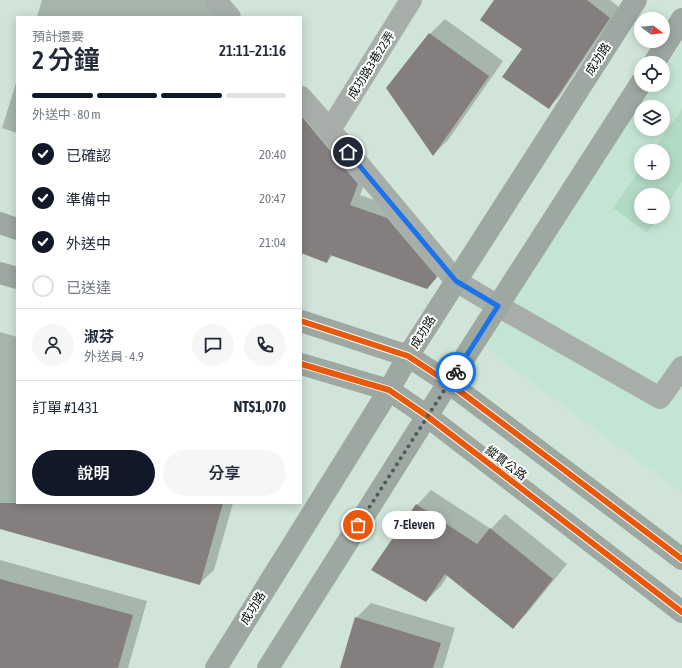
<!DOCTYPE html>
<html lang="zh-TW">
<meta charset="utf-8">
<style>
body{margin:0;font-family:"Asap Condensed","Noto Sans TC",sans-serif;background:#f6f6f7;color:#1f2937;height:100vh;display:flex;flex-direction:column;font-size:15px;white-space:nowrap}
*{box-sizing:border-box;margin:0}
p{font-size:13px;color:#747a83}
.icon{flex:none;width:22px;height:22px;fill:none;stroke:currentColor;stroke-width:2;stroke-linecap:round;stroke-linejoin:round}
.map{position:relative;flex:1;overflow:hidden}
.drawer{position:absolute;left:16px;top:16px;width:286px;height:488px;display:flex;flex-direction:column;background:#fff;border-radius:0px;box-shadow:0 2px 10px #0003}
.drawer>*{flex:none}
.needle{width:26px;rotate:106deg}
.controls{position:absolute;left:634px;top:12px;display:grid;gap:8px}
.controls a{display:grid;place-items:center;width:36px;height:36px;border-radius:50%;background:#fff;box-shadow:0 2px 10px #0003;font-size:20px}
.pin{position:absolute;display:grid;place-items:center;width:34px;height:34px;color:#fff;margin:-17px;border:2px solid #fff;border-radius:50%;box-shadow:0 1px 4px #0007}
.courier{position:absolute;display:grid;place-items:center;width:40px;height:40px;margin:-20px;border:3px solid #1a73e8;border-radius:50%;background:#fff;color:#222;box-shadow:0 1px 5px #0007}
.bubble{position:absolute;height:28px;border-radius:14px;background:#fff;box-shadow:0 2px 10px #0003;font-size:13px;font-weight:600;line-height:28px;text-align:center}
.head em{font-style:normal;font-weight:600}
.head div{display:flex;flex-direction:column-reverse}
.head{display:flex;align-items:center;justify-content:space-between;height:68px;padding:0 16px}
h1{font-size:26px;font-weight:600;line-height:30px}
.bar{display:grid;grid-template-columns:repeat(4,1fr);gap:6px 4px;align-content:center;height:48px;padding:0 16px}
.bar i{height:5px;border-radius:3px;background:#e0e1e3}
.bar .current{background:#111827}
.bar p{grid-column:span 4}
.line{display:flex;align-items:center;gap:10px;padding:0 16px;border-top:1px solid #e0e1e3}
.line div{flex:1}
.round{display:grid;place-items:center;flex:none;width:42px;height:42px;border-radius:21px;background:#f6f6f7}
ol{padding:0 16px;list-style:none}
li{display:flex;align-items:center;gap:12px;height:44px}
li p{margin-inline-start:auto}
li .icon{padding:4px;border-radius:50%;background:#111827;color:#fff;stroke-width:4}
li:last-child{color:#747a83}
li i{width:22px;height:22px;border:2px solid #e0e1e3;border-radius:50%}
.button{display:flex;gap:8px;margin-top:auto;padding:8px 16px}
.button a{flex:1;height:46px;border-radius:24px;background:#111827;color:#fff;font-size:16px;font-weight:600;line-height:46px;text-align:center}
.button a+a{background:#f6f6f7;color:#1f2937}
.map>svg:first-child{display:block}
.built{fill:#c4e5d3;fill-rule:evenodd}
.green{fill:#b2dbc5}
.shadow{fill:#0003}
.building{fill:#847f7e}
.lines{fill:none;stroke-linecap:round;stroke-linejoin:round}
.minor{stroke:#a7aeaa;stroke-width:22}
.major{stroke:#9da8a2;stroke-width:22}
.cycleway-casing{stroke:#fff;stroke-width:8}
.cycleway{stroke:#e8590c;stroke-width:6}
.done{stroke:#4d5c54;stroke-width:4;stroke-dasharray:0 7.2}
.route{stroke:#1a73e8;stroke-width:5}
.labels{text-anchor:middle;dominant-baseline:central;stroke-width:4;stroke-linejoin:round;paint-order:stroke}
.street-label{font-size:12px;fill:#06120c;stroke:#fff}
</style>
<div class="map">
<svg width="682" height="668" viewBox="0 0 682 668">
<rect width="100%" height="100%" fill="#d0e4d9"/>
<!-- built -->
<path class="built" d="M 682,43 L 682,493 L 480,344 L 506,302 L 653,85 L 663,85 L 663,71 ZM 641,107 L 663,107 L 663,129 L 641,129 ZM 641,151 L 663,151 L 663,173 L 641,173 ZM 641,195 L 663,195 L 663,217 L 641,217 Z"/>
<!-- green -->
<path class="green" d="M 682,109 L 682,182 L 663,210 L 663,195 L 641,195 L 641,217 L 658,217 L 647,233 L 613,208 L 641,168 L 641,173 L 663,173 L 663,151 L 653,151 Z"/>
<!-- shadow -->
<path class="shadow" d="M 42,0 L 218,0 L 235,17 L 37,17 Z
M 495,0 L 610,0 L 619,7 L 559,97 L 549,107 L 524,49 Z
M 445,19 L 503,61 L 448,140 L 433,155 L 430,34 Z
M 17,80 L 17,133 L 2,128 Z
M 301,102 L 369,173 L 360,195 L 398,208 L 447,266 L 427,288 L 333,255 L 327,262 L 301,251 Z
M 0,332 L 17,337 L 17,503 L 233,503 L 214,570 L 199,584 L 0,528 Z
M 431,490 L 491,529 L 505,514 L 567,564 L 527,613 L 513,628 L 448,575 L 441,586 L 426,601 L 417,505 Z
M 0,560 L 147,601 L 128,668 L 0,668 Z
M 371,603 L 455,628 L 443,668 L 341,668 L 356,618 Z"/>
<!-- building -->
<path class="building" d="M 494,0 L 587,0 L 610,18 L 549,109 L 502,77 L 522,49 L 480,20 Z
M 429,33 L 489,76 L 433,156 L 386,88 Z
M 301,116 L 358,184 L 350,205 L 387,218 L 437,277 L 427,289 L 330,255 L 327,263 L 301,253 Z
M 0,503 L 223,503 L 200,585 L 0,529 Z
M 416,504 L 477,544 L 490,528 L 553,579 L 513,629 L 445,574 L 426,602 L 371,570 Z
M 0,579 L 133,615 L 118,668 L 0,668 Z
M 355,617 L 441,643 L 433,668 L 340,668 Z"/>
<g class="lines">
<!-- minor -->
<path class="minor" d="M 215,0 L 230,17
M 301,97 L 330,130 L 456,281 L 498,306 L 660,398 L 682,367
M 330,130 L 411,0"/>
<!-- major -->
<path class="major" d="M 654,63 L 682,19
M 0,223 L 17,229
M 0,273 L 17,278
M 301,321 L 408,356 L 449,383 L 682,559
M 301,364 L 389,390 L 427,416 L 682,612
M 216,668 L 389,390 L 408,356 L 636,0
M 268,668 L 427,416 L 641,83"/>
<!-- cycleway casing -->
<g class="cycleway-casing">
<path id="cycleway" d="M 301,321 L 408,356 L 449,383 L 682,559
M 301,364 L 389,390 L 427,416 L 682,612"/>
</g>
<!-- cycleway -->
<use href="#cycleway" class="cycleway"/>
</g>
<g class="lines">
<!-- done -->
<path class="done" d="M 358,525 L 456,372"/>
<!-- route -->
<path class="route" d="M 348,152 L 456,281 L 498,306 L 456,372"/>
</g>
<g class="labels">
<!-- street labels -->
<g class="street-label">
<text transform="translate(598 59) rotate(-57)">成功路</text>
<text transform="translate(371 65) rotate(-58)">成功路3巷22弄</text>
<text transform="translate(423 332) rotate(-58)">成功路</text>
<text transform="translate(506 463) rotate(37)">縱貫公路</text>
<text transform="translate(253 608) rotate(-58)">成功路</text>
</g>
</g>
</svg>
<div class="controls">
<a><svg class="needle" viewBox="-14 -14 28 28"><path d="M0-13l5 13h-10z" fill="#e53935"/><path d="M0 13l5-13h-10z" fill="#747a83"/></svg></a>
<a><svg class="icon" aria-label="locate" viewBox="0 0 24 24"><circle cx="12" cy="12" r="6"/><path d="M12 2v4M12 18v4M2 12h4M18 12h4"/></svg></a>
<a><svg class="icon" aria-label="layers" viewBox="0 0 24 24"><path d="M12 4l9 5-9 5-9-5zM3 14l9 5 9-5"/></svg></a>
<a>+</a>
<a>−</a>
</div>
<div class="pin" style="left:358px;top:525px;background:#ea580c"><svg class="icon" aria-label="bag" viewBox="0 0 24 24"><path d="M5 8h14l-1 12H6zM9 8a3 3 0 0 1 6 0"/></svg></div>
<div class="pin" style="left:348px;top:152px;background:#1f2937"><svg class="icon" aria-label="home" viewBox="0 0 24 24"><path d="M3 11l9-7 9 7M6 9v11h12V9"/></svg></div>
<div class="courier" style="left:456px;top:372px"><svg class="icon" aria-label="bike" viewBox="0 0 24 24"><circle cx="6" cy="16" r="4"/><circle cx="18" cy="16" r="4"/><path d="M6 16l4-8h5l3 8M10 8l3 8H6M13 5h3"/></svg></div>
<div class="bubble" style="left:382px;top:511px;width:64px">7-Eleven</div>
<section class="drawer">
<div class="head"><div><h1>2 分鐘</h1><p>預計還要</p></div><em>21:11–21:16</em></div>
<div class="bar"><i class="current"></i><i class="current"></i><i class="current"></i><i></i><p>外送中 · 80 m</p></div>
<ol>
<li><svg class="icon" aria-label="check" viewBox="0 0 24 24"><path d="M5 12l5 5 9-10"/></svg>已確認<p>20:40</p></li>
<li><svg class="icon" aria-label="check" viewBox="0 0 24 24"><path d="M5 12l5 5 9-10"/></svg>準備中<p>20:47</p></li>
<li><svg class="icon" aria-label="check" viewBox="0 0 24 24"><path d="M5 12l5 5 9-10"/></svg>外送中<p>21:04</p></li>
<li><i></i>已送達</li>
</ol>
<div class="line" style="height:72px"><a class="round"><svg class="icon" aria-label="person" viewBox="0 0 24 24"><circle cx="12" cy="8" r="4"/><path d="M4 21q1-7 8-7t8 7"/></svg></a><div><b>淑芬</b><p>外送員 · 4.9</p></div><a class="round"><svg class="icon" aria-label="chat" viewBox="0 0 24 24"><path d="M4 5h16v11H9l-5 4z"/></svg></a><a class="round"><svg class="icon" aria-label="phone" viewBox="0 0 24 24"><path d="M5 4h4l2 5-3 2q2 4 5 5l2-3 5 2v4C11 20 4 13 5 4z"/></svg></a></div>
<div class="line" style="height:52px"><div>訂單 #1431</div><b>NT$1,070</b></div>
<div class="button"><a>說明</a><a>分享</a></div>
</section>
</div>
